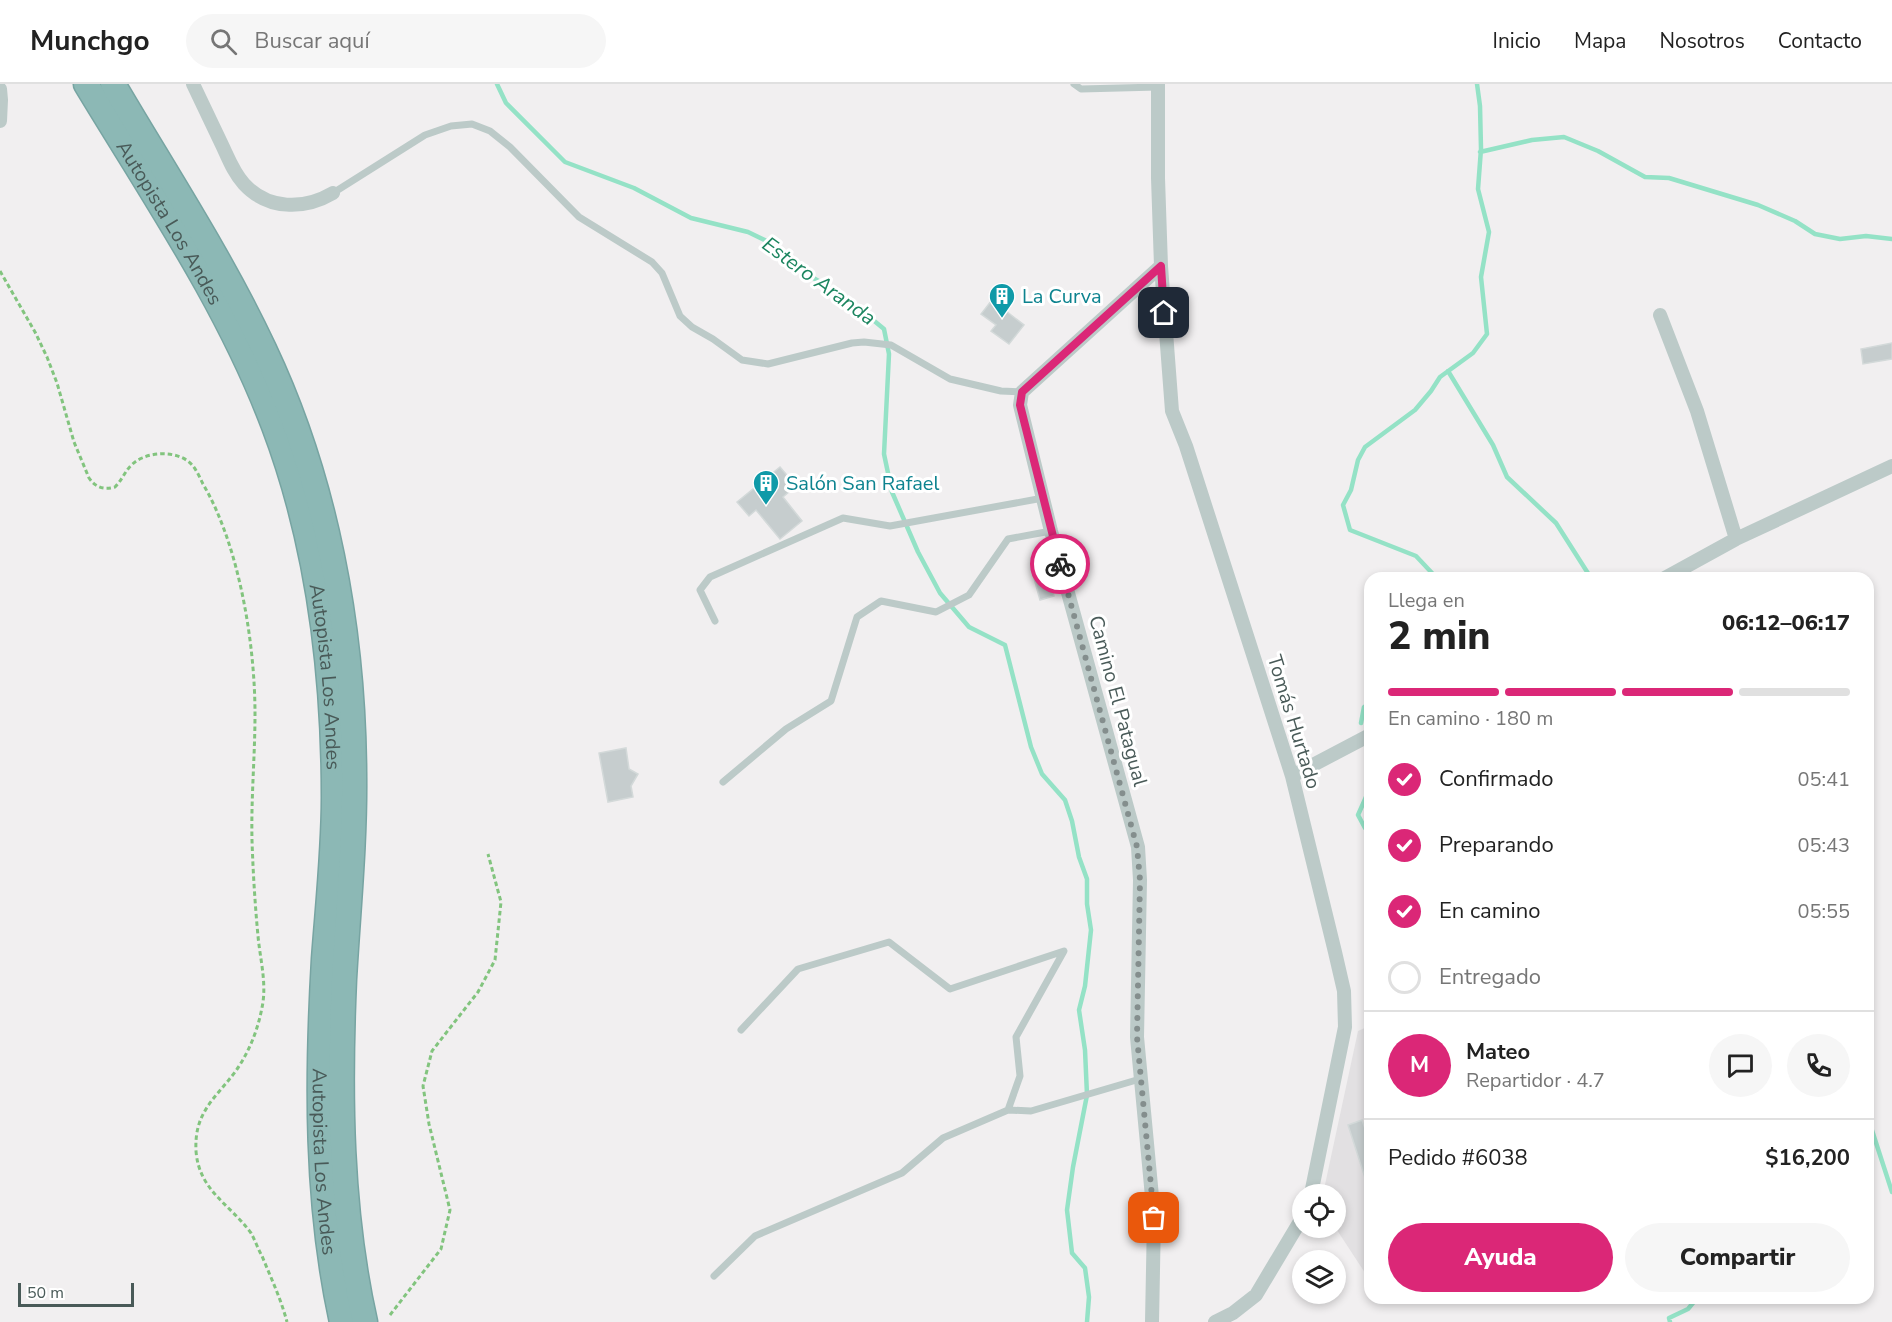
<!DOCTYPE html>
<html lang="es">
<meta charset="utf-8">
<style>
body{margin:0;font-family:"Nunito Sans",sans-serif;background:#f6f6f6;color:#222;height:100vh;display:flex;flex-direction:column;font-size:22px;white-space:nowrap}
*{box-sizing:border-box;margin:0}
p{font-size:20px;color:#767676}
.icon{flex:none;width:33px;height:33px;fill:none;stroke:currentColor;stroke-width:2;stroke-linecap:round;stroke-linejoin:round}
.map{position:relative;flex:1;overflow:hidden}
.side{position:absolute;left:1364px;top:488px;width:510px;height:732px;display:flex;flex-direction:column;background:#fff;border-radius:18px;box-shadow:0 3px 9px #0003}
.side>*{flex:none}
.controls{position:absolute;left:1292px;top:1100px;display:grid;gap:12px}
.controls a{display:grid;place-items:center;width:54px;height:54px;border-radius:50%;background:#fff;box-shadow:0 3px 9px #0003;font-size:30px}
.scale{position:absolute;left:18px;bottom:15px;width:116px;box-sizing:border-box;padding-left:6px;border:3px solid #495a58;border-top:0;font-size:16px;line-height:21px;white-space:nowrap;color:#495a58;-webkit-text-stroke:4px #fff;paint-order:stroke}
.pin{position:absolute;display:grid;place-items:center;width:51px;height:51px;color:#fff;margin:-26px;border-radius:12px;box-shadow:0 3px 9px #0006}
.courier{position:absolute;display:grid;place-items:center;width:60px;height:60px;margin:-30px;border:4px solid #db2777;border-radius:50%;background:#fff;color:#222;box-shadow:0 2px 8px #0007}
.headline em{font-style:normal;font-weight:800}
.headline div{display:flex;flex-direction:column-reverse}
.headline{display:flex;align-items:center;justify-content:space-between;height:102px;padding:0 24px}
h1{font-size:39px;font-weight:800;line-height:45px}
.bar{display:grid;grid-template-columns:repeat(4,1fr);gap:9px 6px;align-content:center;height:72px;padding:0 24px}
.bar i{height:8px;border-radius:4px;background:#e0e0e0}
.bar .current{background:#db2777}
.bar p{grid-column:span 4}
.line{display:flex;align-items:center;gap:15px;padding:0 24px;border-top:2px solid #e0e0e0}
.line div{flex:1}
.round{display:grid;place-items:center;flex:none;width:63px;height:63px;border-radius:32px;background:#f6f6f6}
ol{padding:0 24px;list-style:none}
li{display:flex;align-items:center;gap:18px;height:66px}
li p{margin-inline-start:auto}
li .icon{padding:6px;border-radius:50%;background:#db2777;color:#fff;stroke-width:4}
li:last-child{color:#767676}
li i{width:33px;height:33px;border:3px solid #e0e0e0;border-radius:50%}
.cta{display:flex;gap:12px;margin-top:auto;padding:12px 24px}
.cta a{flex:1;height:69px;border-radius:36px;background:#db2777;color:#fff;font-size:24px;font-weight:800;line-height:69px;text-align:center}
.cta a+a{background:#f6f6f6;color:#222}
header{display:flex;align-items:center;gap:36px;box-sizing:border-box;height:84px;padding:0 30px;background:#fff;border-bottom:2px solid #e0e0e0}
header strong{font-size:28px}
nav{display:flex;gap:33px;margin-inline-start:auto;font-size:21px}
.search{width:420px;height:54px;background:#f6f6f6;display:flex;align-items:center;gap:15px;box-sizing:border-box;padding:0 21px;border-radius:33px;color:#767676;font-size:22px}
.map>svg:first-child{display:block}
.education{fill:#e2e0e2}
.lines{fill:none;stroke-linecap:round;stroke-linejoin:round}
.stream{stroke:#94e2c6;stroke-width:4.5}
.building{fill:#c6cdce;stroke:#d3d9d9;stroke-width:1.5}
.motorway-casing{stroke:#77a4a2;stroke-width:27}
.path{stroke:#82c47e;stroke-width:3;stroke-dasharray:4.5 3;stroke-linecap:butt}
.service{stroke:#bccac8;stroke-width:7}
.minor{stroke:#bccac8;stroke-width:14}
.motorway{stroke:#8cb8b5;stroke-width:24}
.done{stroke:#848e8d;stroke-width:6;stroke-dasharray:0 10.8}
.route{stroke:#db2777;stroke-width:8}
.labels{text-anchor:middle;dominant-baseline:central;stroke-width:6;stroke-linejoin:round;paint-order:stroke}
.street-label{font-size:20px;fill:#495a58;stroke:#fff}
.culture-label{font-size:20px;fill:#0d838f;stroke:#fff;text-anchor:start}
.water-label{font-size:21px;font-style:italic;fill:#1b855f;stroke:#fff}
</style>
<header>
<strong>Munchgo</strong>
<div class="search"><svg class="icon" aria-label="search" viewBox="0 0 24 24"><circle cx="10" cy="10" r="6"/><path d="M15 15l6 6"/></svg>Buscar aquí</div>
<nav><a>Inicio</a><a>Mapa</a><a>Nosotros</a><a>Contacto</a></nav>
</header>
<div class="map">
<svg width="1892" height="1238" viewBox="0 0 1892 1238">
<rect width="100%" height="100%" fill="#f1eff0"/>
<!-- education -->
<path class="education" d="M 1369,942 L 1369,1195 L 1335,1143 L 1335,1110 L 1323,1110 L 1358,947 Z"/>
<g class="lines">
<!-- stream -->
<path class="stream" d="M 497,0 L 506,19 L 565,78 L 634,104 L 691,134 L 748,148 L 773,160 L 810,192 L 844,212 L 884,245 L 889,270 L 884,370 L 892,408 L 918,468 L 940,509 L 969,543 L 1005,561 L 1031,663 L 1042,690 L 1065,716 L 1072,737 L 1079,773 L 1087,795 L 1087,820 L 1091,846 L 1085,902 L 1079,926 L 1085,966 L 1087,1011 L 1073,1083 L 1067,1126 L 1072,1169 L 1085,1184 L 1089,1213 L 1087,1238
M 1480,68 L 1532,56 L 1564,53 L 1598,67 L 1645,93 L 1669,94 L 1758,121 L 1795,137 L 1815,150 L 1840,155 L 1866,152 L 1892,155
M 1448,287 L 1493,361 L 1507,393 L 1556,439 L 1591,494
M 1432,494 L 1432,489 L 1416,472 L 1350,446 L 1343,421 L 1351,406 L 1358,376 L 1365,363 L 1415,326 L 1431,307 L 1440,293 L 1473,269 L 1487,250 L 1481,193 L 1489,148 L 1478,105 L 1481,65 L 1480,22 L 1477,0
M 1361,639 L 1364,623 L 1370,619
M 1370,704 L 1358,731 L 1365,744 L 1370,747
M 1868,1034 L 1892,1108
M 1670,1238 L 1669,1234 L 1688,1225 L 1697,1214"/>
</g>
<!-- building -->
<path class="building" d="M 995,212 L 1010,223 L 1006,227 L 1024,241 L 1009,260 L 991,247 L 996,241 L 981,230 Z
M 1892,259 L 1892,275 L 1863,280 L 1861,265 Z
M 780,383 L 796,402 L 783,413 L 802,437 L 780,455 L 756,426 L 749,432 L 737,418 Z
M 1046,483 L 1054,512 L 1040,516 L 1032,487 Z
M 626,664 L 629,685 L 638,690 L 631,702 L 633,713 L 608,718 L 599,669 Z
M 1362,1036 L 1370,1059 L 1370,1100 L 1367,1100 L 1348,1041 Z"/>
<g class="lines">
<!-- motorway casing -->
<g class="motorway-casing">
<g id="motorway">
<path id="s1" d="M 86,0 C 153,111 228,220 274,342 C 318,458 334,589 334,713 C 334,767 328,821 324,875 C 317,995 316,1120 342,1238"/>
<path d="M 113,0 C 164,87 221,173 264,265 C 326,396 353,544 354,688 C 355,757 348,826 344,895 C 339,1009 340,1127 365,1238"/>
</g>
</g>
<!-- path -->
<path class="path" d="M 0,187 L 35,248 L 47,273 L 57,299 L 74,358 L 89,394 C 96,404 104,406 115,403 C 125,393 126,381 142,374 C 157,367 182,368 193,382 C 197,387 200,394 203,400 C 239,461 255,559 255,630 C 255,672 251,714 252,756 C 253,788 255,820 258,852 C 260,874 266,896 263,918 C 259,943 250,967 235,988 C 215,1015 194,1028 196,1067 C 199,1107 230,1120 251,1149 C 255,1156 258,1165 262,1172 C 271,1194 281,1215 287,1238
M 390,1231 L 441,1165 L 450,1126 L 429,1040 L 423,1002 L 432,967 L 478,908 L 495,876 L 501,818 L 488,770"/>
<!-- service -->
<path class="service" d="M 1074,0 L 1081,5 L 1158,3
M 333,109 L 425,51 L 451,42 L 472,40 L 490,47 L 510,63 L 579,133 L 652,178 L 662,189 L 680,232 L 692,243 L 713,255 L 742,276 L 768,280 L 852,259 L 864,258 L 891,261 L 950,295 L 1001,307 L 1022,308
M 715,537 L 700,506 L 710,493 L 843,434 L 890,442 L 1043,414
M 723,698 L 786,645 L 831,617 L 857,533 L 881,517 L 936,528 L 969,511 L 1008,455 L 1051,447
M 741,946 L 798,885 L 889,858 L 950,905 L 1064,867 L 1016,953 L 1020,992 L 1008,1026
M 714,1192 L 755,1152 L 902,1089 L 943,1054 L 1008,1026 L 1031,1027 L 1140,995"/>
<!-- minor -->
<path class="minor" d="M 193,0 C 203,21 213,42 223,63 C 229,76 234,89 244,100 C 268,126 304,126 333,109
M 0,5 L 1,16 L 0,37
M 1161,182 L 1172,327 L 1186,362 L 1292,692 L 1335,868 L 1344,907 L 1345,943 L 1311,1110
M 1660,231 L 1697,327 L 1736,455
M 1665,494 L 1736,455 L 1892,382
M 1292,692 L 1370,651
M 1152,1238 L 1154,1134 L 1137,953 L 1140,796 L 1138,763 L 1051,447 L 1020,321 L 1022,308 L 1161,182 L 1158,94 L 1158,0
M 1215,1238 L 1233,1229 L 1256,1211 L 1302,1134"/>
<!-- motorway -->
<use href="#motorway" class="motorway"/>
</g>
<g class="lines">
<!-- done -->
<path class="done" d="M 1060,480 L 1137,763 L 1140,796 L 1137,953 L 1154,1134"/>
<!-- route -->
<path class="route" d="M 1060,480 L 1020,321 L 1022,308 L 1161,182 L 1164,229"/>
</g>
<!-- icons -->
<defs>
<g id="building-pin" transform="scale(1.35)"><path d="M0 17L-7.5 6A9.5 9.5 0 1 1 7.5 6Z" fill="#0f9aa8" stroke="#fff"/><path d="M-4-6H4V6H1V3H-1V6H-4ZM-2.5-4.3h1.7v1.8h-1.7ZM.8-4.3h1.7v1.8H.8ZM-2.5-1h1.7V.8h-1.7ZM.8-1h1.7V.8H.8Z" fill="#fff"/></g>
</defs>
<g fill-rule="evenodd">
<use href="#building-pin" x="1002" y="212"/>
<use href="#building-pin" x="766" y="399"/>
</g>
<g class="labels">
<!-- street labels -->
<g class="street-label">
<text stroke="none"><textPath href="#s1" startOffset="162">Autopista Los Andes</textPath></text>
<text stroke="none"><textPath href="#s1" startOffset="648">Autopista Los Andes</textPath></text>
<text transform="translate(1118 617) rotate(75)">Camino El Patagual</text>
<text transform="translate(1294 638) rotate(73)">Tomás Hurtado</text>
<text stroke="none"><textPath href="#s1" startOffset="1134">Autopista Los Andes</textPath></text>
</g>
<!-- culture labels -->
<g class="culture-label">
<text x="1022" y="212">La Curva</text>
<text x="786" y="399">Salón San Rafael</text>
</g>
<!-- water labels -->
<g class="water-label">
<text transform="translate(819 197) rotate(36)">Estero Aranda</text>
</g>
</g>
</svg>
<div class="controls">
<a><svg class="icon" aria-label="locate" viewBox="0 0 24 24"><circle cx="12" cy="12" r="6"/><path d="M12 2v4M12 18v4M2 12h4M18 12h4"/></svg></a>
<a><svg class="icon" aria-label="layers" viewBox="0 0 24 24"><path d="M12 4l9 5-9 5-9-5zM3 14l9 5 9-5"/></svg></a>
</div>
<div class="scale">50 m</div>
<div class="pin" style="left:1154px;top:1134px;background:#ea580c"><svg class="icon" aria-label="bag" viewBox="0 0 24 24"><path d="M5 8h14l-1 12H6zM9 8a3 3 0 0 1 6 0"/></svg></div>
<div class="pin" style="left:1164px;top:229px;background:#1f2937"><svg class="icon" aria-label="home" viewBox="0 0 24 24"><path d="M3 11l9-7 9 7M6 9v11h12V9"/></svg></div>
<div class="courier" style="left:1060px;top:480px"><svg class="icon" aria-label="bike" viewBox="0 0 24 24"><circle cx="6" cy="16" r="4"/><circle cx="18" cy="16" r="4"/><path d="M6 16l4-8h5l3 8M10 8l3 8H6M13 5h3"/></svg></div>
<section class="side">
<div class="headline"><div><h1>2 min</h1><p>Llega en</p></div><em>06:12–06:17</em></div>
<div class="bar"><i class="current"></i><i class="current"></i><i class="current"></i><i></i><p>En camino · 180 m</p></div>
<ol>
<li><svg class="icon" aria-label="check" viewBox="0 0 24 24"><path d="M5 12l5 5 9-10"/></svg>Confirmado<p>05:41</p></li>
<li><svg class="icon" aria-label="check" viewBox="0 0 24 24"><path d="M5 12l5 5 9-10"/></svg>Preparando<p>05:43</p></li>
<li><svg class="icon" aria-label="check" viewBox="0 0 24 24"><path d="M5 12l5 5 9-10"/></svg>En camino<p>05:55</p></li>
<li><i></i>Entregado</li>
</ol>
<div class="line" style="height:108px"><b class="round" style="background:#db2777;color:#fff">M</b><div><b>Mateo</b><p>Repartidor · 4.7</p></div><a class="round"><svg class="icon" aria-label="chat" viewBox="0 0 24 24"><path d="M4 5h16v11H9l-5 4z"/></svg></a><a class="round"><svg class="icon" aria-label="phone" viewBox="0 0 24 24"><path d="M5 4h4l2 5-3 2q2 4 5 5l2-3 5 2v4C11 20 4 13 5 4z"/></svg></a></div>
<div class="line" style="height:78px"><div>Pedido #6038</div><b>$16,200</b></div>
<div class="cta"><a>Ayuda</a><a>Compartir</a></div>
</section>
</div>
